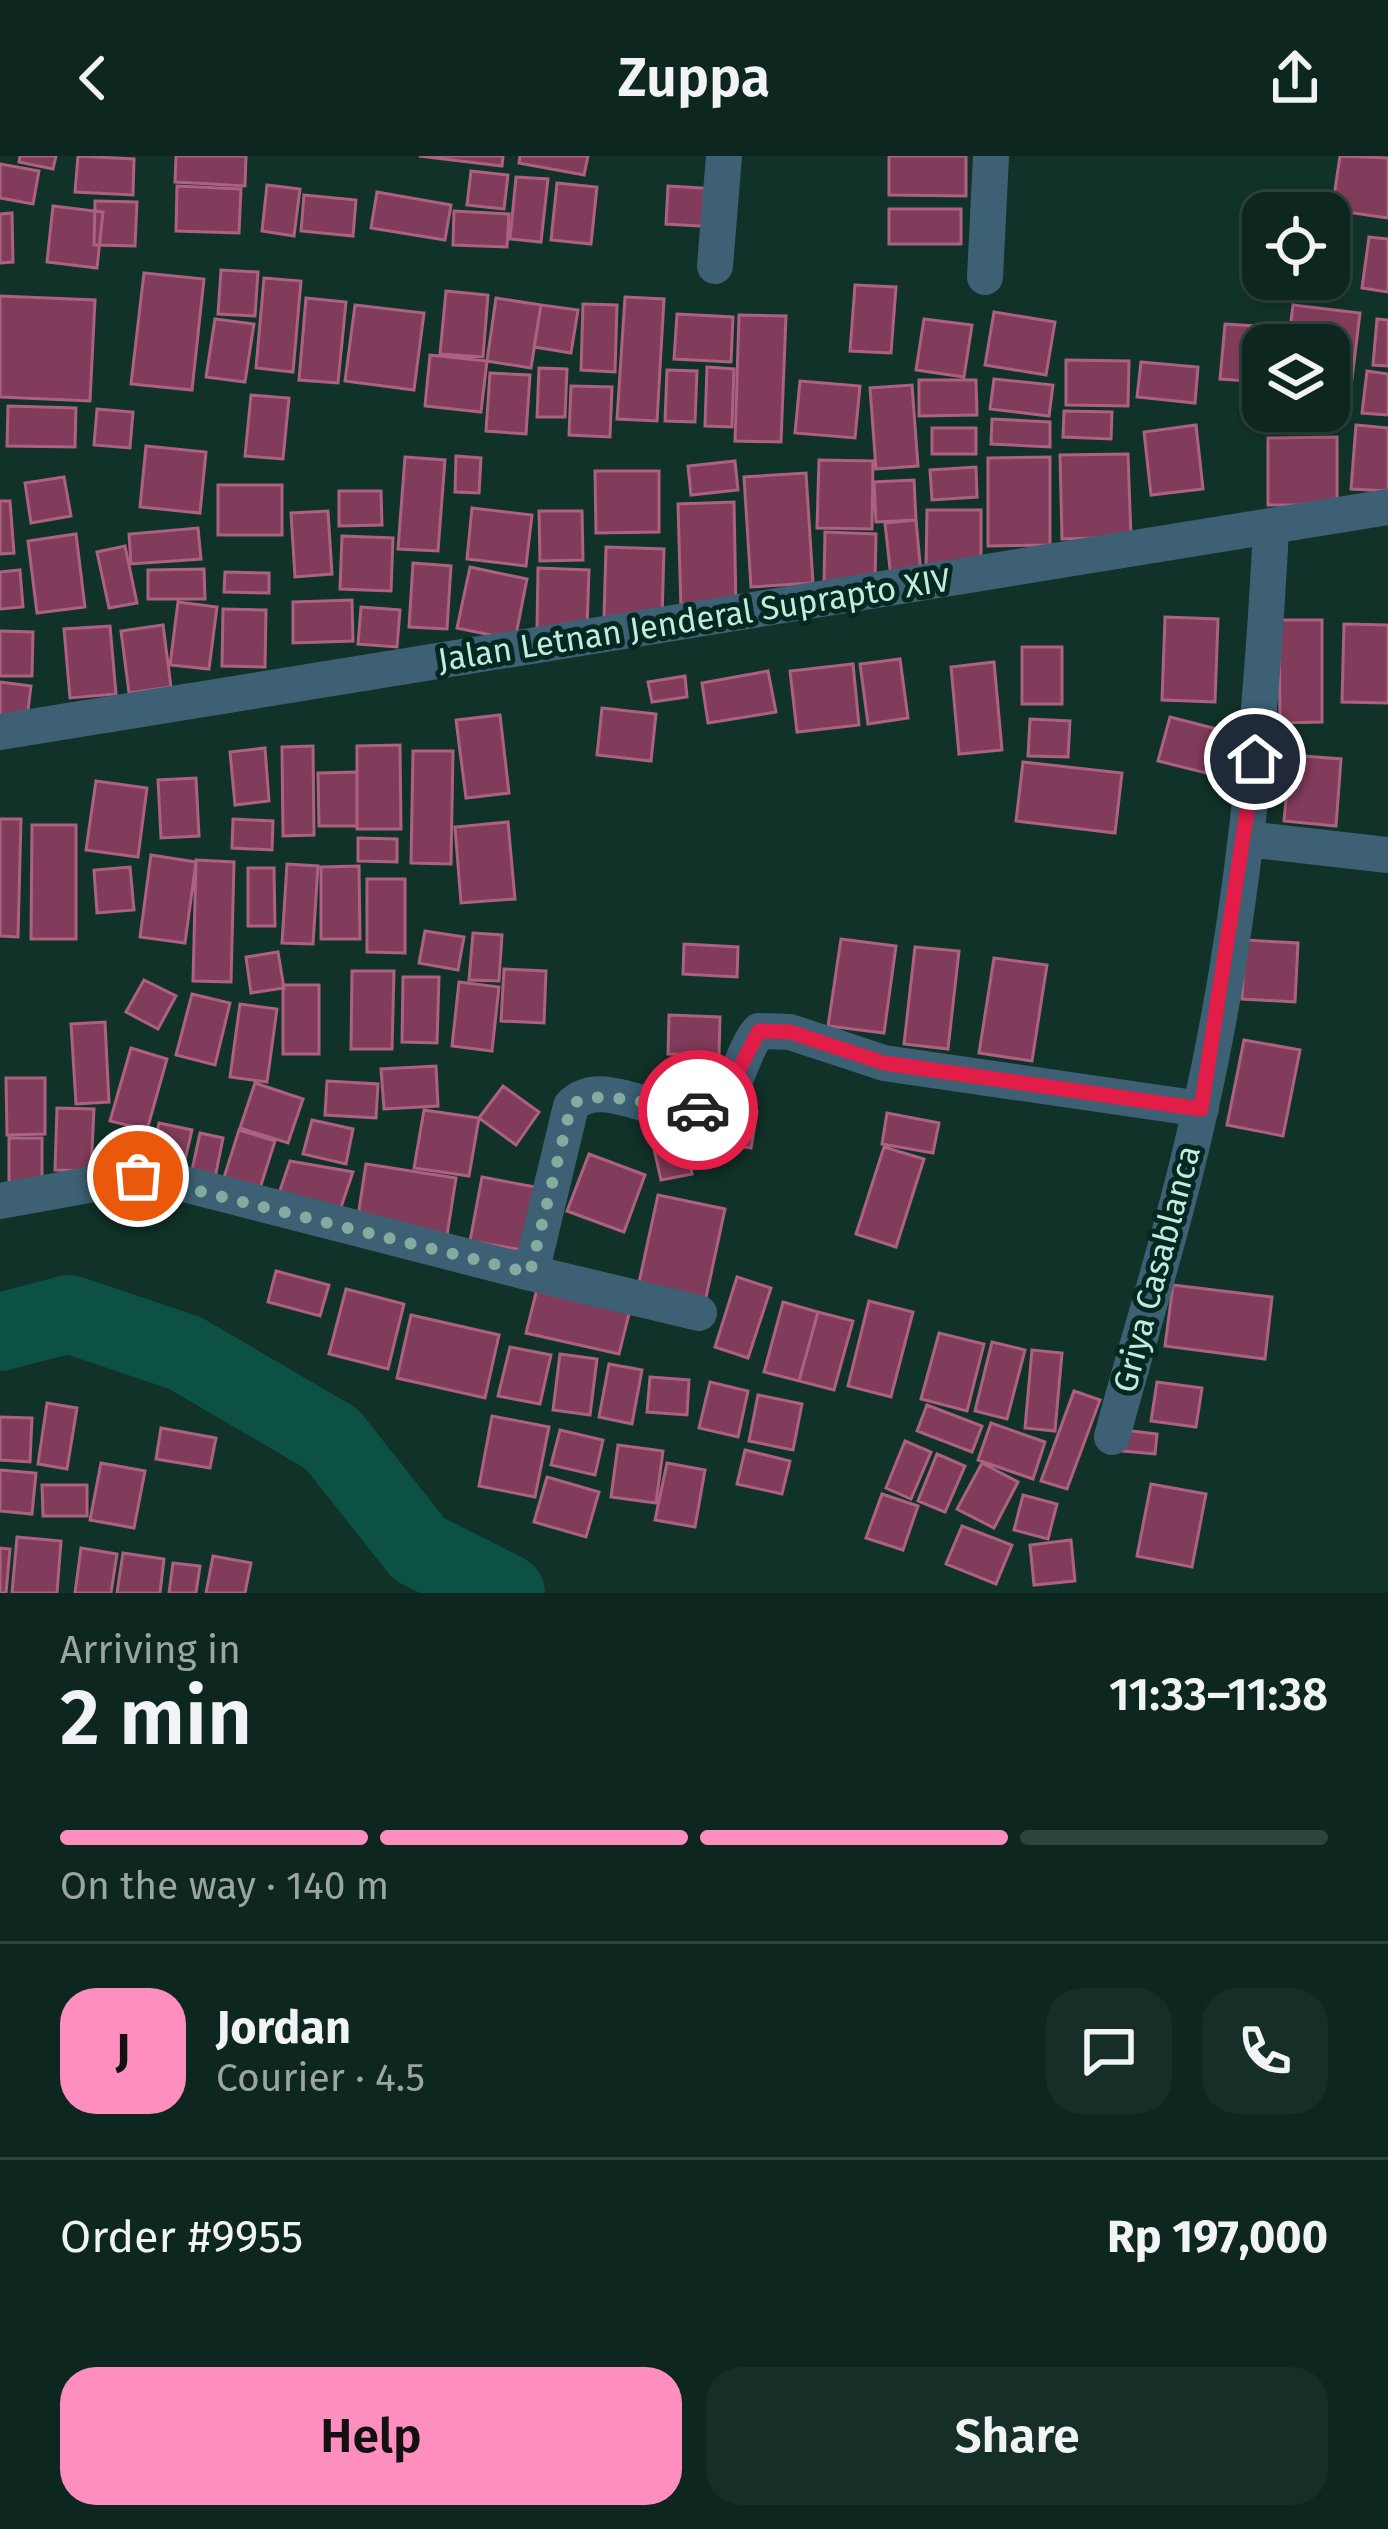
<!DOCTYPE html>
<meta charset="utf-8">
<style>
body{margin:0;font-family:"Fira Sans",sans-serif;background:#162e28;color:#f1f3f6;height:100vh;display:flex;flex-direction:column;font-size:45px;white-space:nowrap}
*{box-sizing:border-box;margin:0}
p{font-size:39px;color:#9aa5a4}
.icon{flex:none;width:66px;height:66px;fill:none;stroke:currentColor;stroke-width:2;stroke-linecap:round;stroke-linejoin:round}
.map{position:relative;height:1437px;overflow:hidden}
.details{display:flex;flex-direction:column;background:#0d261f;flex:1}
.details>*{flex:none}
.controls{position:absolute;left:1242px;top:36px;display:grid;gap:24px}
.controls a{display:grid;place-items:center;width:108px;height:108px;border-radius:24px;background:#0d261f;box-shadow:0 3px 9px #0004,0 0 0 3px #2d433d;font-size:60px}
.pin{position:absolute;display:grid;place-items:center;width:102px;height:102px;color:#fff;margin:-51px;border:6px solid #fff;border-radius:50%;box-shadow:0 3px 12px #0007}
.courier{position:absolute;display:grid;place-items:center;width:120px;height:120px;margin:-60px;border:9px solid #e11d48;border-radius:50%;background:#fff;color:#222;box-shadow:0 3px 15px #0007}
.head em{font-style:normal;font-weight:600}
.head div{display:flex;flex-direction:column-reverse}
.head{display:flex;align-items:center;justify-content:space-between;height:204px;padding:0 60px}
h1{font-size:78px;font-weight:600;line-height:90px}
.bar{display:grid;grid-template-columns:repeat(4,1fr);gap:18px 12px;align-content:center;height:144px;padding:0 60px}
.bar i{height:15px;border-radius:9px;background:#2d433d}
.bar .selected{background:#fe8ebd}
.bar p{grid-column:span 4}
.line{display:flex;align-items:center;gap:30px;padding:0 60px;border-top:3px solid #2d433d}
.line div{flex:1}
.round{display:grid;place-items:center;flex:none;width:126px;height:126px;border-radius:36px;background:#162e28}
.primary-button{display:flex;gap:24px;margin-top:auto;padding:24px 60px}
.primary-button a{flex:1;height:138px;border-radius:36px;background:#fe8ebd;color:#111;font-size:48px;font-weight:600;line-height:138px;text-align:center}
.primary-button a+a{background:#162e28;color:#f1f3f6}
header{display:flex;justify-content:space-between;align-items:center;height:156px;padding:0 60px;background:#0d261f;font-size:54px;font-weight:600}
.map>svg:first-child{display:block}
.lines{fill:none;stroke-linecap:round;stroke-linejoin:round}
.river{stroke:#0c5143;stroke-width:78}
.building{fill:#823c5b;stroke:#ac6180;stroke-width:3}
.street{stroke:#3d6074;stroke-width:36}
.done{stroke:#81ac9f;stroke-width:12;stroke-dasharray:0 21.6}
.route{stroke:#e11d48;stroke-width:15}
.labels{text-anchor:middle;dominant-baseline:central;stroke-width:10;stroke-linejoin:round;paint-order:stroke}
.street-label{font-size:33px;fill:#beeddf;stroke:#062820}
</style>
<header><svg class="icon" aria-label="back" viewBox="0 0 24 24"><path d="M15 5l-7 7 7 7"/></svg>Zuppa<svg class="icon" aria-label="share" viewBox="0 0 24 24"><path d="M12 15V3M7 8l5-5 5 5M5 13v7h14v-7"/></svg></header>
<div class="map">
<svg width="1388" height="1437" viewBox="0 0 1388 1437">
<rect width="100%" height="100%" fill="#113229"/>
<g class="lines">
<!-- river -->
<path class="river" d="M 0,1176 L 69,1158 L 185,1197 L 332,1283 L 419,1393 L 506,1437"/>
</g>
<!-- building -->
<path class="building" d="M 20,0 L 56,0 L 53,13 L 19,6 Z
M 78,0 L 134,3 L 133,39 L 75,36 Z
M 176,0 L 246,0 L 245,30 L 175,26 Z
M 419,0 L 503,0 L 502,10 Z
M 520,0 L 588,0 L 584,19 L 519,7 Z
M 889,0 L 966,0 L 966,40 L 889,39 Z
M 1340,0 L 1388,2 L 1388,62 L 1332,54 Z
M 0,8 L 39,15 L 33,48 L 0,42 Z
M 471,15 L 508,19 L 504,53 L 467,49 Z
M 516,21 L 548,23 L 541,86 L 510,83 Z
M 557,27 L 597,31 L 591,88 L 551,84 Z
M 267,29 L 300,33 L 294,80 L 262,75 Z
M 177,30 L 241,33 L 239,77 L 176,75 Z
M 668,30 L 717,33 L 715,71 L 666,68 Z
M 377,36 L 451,49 L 445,84 L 371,72 Z
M 304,39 L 356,44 L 353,80 L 301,75 Z
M 95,45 L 137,46 L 135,90 L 94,89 Z
M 53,50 L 103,56 L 97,112 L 47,106 Z
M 889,53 L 961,53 L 961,88 L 889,88 Z
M 454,55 L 509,58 L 507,91 L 453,89 Z
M 12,57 L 13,106 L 0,107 L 0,58 Z
M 1369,81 L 1388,83 L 1388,136 L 1362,132 Z
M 221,114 L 258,116 L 255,160 L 218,158 Z
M 144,117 L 204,123 L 192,234 L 131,228 Z
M 264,122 L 301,125 L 293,216 L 256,212 Z
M 855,129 L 896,131 L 891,197 L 850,195 Z
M 446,135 L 488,139 L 483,201 L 440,198 Z
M 0,140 L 95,144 L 90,245 L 0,241 Z
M 625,141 L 664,143 L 657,265 L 617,263 Z
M 306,142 L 346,146 L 338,227 L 299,224 Z
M 496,142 L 541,149 L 531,212 L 487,205 Z
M 583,148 L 617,149 L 615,216 L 581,214 Z
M 355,149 L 424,157 L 414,234 L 345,225 Z
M 541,149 L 578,154 L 571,197 L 534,191 Z
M 1293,149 L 1360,157 L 1351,231 L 1329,229 L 1329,189 L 1288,189 Z
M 994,156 L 1055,166 L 1046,219 L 985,209 Z
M 677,158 L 733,161 L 731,206 L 674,203 Z
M 739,159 L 786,160 L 781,286 L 735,285 Z
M 215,163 L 254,168 L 245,226 L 206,221 Z
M 924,163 L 972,169 L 964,221 L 916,214 Z
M 1377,163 L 1388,164 L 1388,210 L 1373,209 Z
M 1225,168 L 1270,171 L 1268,189 L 1263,189 L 1263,226 L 1220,223 Z
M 430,199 L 487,205 L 481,256 L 425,250 Z
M 1066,204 L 1129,205 L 1128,250 L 1066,249 Z
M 1141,206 L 1198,211 L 1195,247 L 1137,241 Z
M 707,211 L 734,213 L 732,271 L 705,270 Z
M 539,212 L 567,213 L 565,261 L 537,261 Z
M 667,214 L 697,215 L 695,266 L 665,265 Z
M 1367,215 L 1388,218 L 1388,259 L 1362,257 Z
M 490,217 L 530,219 L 526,278 L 486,275 Z
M 994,223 L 1053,229 L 1049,260 L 990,253 Z
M 919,224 L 976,224 L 977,259 L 919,260 Z
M 800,225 L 860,230 L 855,282 L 795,277 Z
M 912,229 L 918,310 L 876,313 L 870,232 Z
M 571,230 L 612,231 L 610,281 L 569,279 Z
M 251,239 L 289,242 L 283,303 L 245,300 Z
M 8,250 L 76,252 L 75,291 L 7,290 Z
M 97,253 L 133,256 L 130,292 L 94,289 Z
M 1064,255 L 1112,256 L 1111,283 L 1063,281 Z
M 992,263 L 1050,266 L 1050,291 L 991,288 Z
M 1196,269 L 1203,333 L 1151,339 L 1144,276 Z
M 1356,269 L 1388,272 L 1388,335 L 1351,333 Z
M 932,272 L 976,272 L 976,298 L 932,298 Z
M 1337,281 L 1337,349 L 1268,349 L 1268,282 Z
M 146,290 L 206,296 L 200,357 L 140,351 Z
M 1128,298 L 1131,381 L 1062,383 L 1060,299 Z
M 456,300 L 481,302 L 479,337 L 455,336 Z
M 405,301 L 445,304 L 438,395 L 398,393 Z
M 1050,301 L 1050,389 L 988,390 L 988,302 Z
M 819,304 L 873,305 L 872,373 L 817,372 Z
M 735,305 L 738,334 L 691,339 L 688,310 Z
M 976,311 L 977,341 L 932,344 L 930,314 Z
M 595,315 L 659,315 L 659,376 L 596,377 Z
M 806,317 L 813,427 L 751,431 L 744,321 Z
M 64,321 L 71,360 L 31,367 L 25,327 Z
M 914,324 L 916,364 L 876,366 L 874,326 Z
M 218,329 L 282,329 L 282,379 L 218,379 Z
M 339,335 L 381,335 L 382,369 L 339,370 Z
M 0,345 L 10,345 L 14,397 L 0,398 Z
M 734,346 L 736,452 L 681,453 L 678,348 Z
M 472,352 L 532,359 L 526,410 L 467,403 Z
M 927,354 L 981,354 L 981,413 L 926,412 Z
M 328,355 L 332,418 L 295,421 L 291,357 Z
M 539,355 L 582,355 L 583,404 L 540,405 Z
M 916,364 L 921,418 L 891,422 L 885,367 Z
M 198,372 L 201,403 L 131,408 L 129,378 Z
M 825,376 L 876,378 L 875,426 L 824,425 Z
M 76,378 L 85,451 L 37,457 L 28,385 Z
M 342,380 L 393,382 L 391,435 L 340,433 Z
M 125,390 L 137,447 L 109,452 L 97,396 Z
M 606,391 L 664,393 L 662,463 L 604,461 Z
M 413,407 L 451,410 L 447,473 L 409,471 Z
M 470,411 L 527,423 L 515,484 L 457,472 Z
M 538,412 L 589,414 L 587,474 L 537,473 Z
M 204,413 L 205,443 L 148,443 L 148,414 Z
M 20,414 L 23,451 L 0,453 L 0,416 Z
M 225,416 L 269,417 L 269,437 L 224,436 Z
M 352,444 L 353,485 L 293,487 L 293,446 Z
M 178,446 L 217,451 L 209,513 L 170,509 Z
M 361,451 L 400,454 L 397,491 L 358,488 Z
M 223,453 L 266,454 L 265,511 L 222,510 Z
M 1165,461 L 1218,463 L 1215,546 L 1162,544 Z
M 1279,464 L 1322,464 L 1322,566 L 1280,567 Z
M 1344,468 L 1388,469 L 1388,547 L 1342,546 Z
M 163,469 L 171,531 L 129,537 L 121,475 Z
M 110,470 L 116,538 L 70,542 L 64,473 Z
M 0,475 L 33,476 L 32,520 L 0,520 Z
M 1022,491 L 1062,491 L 1062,548 L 1022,548 Z
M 900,503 L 908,562 L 868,568 L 860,508 Z
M 994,506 L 1002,594 L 959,598 L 951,511 Z
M 853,508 L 859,569 L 797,576 L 790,515 Z
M 768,515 L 776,556 L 708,567 L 702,527 Z
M 685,520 L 687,541 L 652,546 L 648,526 Z
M 0,526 L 31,530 L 26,570 L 0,568 Z
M 602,552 L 656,558 L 651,605 L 597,599 Z
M 500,559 L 509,637 L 466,642 L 456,564 Z
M 1170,561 L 1221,574 L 1210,618 L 1158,605 Z
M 1030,563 L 1070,565 L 1068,601 L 1028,600 Z
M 400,589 L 401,673 L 357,673 L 357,590 Z
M 313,590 L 314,679 L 283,680 L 282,591 Z
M 265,592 L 269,645 L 235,649 L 230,596 Z
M 413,595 L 453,595 L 451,708 L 411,707 Z
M 1290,599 L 1341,603 L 1336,670 L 1284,665 Z
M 1023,606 L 1122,617 L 1115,677 L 1016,665 Z
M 357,616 L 357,670 L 319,670 L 318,617 Z
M 196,622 L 199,680 L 161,682 L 158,624 Z
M 96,625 L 147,632 L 138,701 L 86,694 Z
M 0,663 L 21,663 L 18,781 L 0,780 Z
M 233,663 L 273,665 L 272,694 L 232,692 Z
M 508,666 L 515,743 L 461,747 L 455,671 Z
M 32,669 L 76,669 L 76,783 L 31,783 Z
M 358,682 L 397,683 L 397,706 L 358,705 Z
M 151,699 L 196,706 L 185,787 L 140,781 Z
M 196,704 L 234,706 L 231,826 L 193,825 Z
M 287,708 L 318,710 L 313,788 L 282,787 Z
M 359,710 L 360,783 L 321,783 L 321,711 Z
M 130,711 L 134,754 L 97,757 L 94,714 Z
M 248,712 L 274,712 L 275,770 L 248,770 Z
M 367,723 L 405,723 L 405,797 L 367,796 Z
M 425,775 L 464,781 L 458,814 L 419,807 Z
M 473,777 L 502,779 L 499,825 L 469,824 Z
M 841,783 L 896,790 L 884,877 L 828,870 Z
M 1245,784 L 1298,787 L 1295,846 L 1242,843 Z
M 684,788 L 738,791 L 737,821 L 683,818 Z
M 915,791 L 959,795 L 948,893 L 904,888 Z
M 278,796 L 284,832 L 251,837 L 246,801 Z
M 994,802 L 1047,809 L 1032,905 L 979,897 Z
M 504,813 L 546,815 L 544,867 L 501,865 Z
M 352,815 L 394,815 L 392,893 L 351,893 Z
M 403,821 L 439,821 L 437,887 L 402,886 Z
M 144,824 L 176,840 L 158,873 L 126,856 Z
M 459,826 L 499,831 L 492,895 L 452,890 Z
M 283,829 L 319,829 L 319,898 L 283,898 Z
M 192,838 L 230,847 L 215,909 L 176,899 Z
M 240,848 L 277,853 L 267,926 L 230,921 Z
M 669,859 L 720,861 L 719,899 L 668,898 Z
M 105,866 L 109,946 L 76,948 L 71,868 Z
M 1244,884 L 1300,894 L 1283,980 L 1227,969 Z
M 131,892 L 167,903 L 147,974 L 110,965 Z
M 436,910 L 438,950 L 384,953 L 381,913 Z
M 6,922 L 45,922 L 45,978 L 7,979 Z
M 327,925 L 378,928 L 376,962 L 325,959 Z
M 255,927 L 303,943 L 288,987 L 240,972 Z
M 503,930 L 539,956 L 516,989 L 479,962 Z
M 725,951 L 757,956 L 751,992 L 719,987 Z
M 57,952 L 94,953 L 91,1015 L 55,1014 Z
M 424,954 L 479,962 L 469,1020 L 414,1012 Z
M 887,957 L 939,967 L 933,997 L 882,988 Z
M 312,964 L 353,973 L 346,1008 L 303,998 Z
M 159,967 L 192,974 L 180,1026 L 147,1019 Z
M 684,973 L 692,1018 L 661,1024 L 651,980 Z
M 239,974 L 275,985 L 256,1045 L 220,1034 Z
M 200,977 L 223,982 L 213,1032 L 189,1028 Z
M 9,982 L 42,982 L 42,1029 L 9,1029 Z
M 884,991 L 924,1003 L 896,1091 L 856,1078 Z
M 589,998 L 645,1019 L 624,1076 L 567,1055 Z
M 290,1005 L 353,1016 L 339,1057 L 276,1046 Z
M 366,1008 L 456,1022 L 446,1086 L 356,1073 Z
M 482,1021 L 535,1031 L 523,1094 L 470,1085 Z
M 658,1039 L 725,1053 L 705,1146 L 638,1131 Z
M 276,1115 L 329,1129 L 320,1160 L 268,1146 Z
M 737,1121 L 771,1132 L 748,1202 L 715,1191 Z
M 1173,1129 L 1272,1141 L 1265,1203 L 1165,1190 Z
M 346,1133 L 404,1148 L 388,1213 L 329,1198 Z
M 537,1133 L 630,1154 L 619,1198 L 526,1177 Z
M 869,1145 L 913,1156 L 891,1241 L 848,1230 Z
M 783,1146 L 818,1156 L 799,1225 L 764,1216 Z
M 818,1156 L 853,1165 L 834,1234 L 799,1225 Z
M 411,1159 L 499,1179 L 485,1242 L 397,1222 Z
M 939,1177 L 984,1188 L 967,1255 L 921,1243 Z
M 992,1186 L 1025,1194 L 1007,1263 L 975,1255 Z
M 510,1191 L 551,1199 L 540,1248 L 498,1240 Z
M 1032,1194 L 1062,1197 L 1055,1275 L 1025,1272 Z
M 560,1198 L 597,1203 L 590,1259 L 553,1254 Z
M 609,1208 L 642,1214 L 632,1268 L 599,1261 Z
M 650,1221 L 689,1224 L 687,1259 L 647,1256 Z
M 710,1226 L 748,1235 L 738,1281 L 699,1272 Z
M 1157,1226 L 1202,1232 L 1196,1271 L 1151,1265 Z
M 1074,1235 L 1100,1244 L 1067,1333 L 1041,1325 Z
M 758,1239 L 802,1248 L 793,1294 L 749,1285 Z
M 47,1247 L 77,1252 L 67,1313 L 38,1308 Z
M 927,1249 L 982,1270 L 972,1296 L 917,1275 Z
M 492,1260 L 549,1271 L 535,1341 L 479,1330 Z
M 0,1261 L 32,1262 L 30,1306 L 0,1304 Z
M 991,1267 L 1045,1286 L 1033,1323 L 978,1304 Z
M 161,1272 L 216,1282 L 210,1312 L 156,1303 Z
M 560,1274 L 603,1284 L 595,1319 L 551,1309 Z
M 1124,1274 L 1157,1278 L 1155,1298 L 1121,1295 Z
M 905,1285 L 931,1296 L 911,1343 L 886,1332 Z
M 618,1289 L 663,1295 L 656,1347 L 611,1341 Z
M 745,1294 L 790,1305 L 782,1338 L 737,1328 Z
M 937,1298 L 965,1310 L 945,1356 L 918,1345 Z
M 101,1307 L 145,1315 L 134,1372 L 90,1364 Z
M 667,1307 L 705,1314 L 695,1371 L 655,1364 Z
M 982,1307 L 1018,1326 L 994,1372 L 957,1353 Z
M 0,1314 L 36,1317 L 32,1358 L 0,1355 Z
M 547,1321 L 599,1336 L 586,1381 L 534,1366 Z
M 1151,1328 L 1206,1338 L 1192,1411 L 1137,1400 Z
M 42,1329 L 87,1329 L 87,1360 L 43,1360 Z
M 882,1338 L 918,1350 L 903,1394 L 866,1382 Z
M 1023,1339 L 1057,1348 L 1048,1383 L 1014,1374 Z
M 962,1370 L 1012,1389 L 996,1428 L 946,1408 Z
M 17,1381 L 61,1385 L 57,1437 L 12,1437 Z
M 1071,1384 L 1075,1425 L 1034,1429 L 1030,1389 Z
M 0,1392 L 10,1393 L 6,1437 L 0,1437 Z
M 81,1392 L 117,1398 L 111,1437 L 75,1437 Z
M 123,1397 L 164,1403 L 160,1437 L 117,1437 Z
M 213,1400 L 251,1407 L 245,1437 L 206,1437 Z
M 173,1407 L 200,1410 L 196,1437 L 169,1437 Z"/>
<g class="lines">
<!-- street -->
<path class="street" d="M 715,110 L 724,0
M 985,121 L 991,0
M 0,576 L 1388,351
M 1246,683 L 1388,699
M 0,1045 L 138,1020 L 165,1023 L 531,1117 L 571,950 C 605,913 675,978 717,949 C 739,932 741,895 759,875 L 790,876 L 884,907 L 1201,953
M 531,1117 L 699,1157
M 1112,1281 C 1141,1173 1176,1064 1200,954 C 1243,764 1261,567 1271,373"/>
</g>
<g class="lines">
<!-- done -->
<path class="done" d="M 138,1020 L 530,1117 L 571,950 C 590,929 664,953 698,954"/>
<!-- route -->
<path class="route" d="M 698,954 L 722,945 L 759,875 L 790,876 L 884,907 L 1201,953 L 1255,603"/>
</g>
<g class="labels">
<!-- street labels -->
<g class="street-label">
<text transform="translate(694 464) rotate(-9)">Jalan Letnan Jenderal Suprapto XIV</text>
<text transform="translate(1157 1113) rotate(-75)">Griya Casablanca</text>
</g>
</g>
</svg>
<div class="controls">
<a><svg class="icon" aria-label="locate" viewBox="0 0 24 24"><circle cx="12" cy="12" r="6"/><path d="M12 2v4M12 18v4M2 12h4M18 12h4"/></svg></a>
<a><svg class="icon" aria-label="layers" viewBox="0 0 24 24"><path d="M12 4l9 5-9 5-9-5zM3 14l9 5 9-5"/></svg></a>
</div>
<div class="pin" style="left:138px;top:1020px;background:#ea580c"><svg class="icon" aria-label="bag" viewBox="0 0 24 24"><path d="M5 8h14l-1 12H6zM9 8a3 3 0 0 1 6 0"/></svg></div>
<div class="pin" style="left:1255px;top:603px;background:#1f2937"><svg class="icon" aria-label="home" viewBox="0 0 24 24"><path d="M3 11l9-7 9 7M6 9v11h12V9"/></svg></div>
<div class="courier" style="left:698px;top:954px"><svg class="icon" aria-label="car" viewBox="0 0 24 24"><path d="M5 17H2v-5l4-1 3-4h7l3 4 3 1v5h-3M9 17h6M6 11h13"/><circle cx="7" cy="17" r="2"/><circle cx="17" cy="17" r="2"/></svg></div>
</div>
<section class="details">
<div class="head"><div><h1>2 min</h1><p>Arriving in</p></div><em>11:33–11:38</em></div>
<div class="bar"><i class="selected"></i><i class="selected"></i><i class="selected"></i><i></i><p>On the way · 140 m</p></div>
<div class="line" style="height:216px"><b class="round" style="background:#fe8ebd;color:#111">J</b><div><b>Jordan</b><p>Courier · 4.5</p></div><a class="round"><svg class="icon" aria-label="chat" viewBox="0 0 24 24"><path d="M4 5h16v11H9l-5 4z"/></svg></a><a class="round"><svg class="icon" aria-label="phone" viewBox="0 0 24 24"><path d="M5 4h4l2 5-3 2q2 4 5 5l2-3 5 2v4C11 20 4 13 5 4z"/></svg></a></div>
<div class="line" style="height:156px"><div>Order #9955</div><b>Rp 197,000</b></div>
<div class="primary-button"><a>Help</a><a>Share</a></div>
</section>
